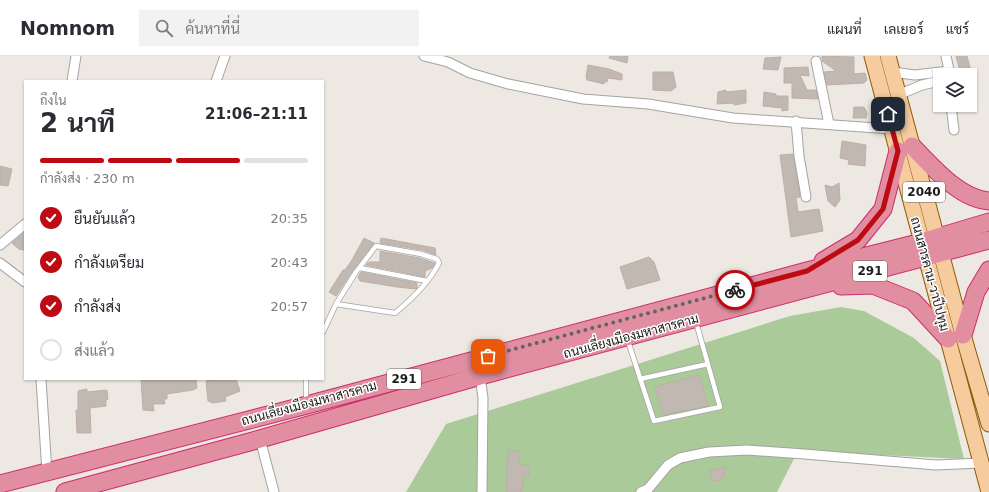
<!DOCTYPE html>
<html lang="th">
<meta charset="utf-8">
<style>
body{margin:0;font-family:"DejaVu Sans",Sarabun,sans-serif;background:#f2f2f3;color:#2b2b33;height:100vh;display:flex;flex-direction:column;font-size:15px;white-space:nowrap}
*{box-sizing:border-box;margin:0}
p{font-size:13px;color:#7c7c81}
.icon{flex:none;width:22px;height:22px;fill:none;stroke:currentColor;stroke-width:2;stroke-linecap:round;stroke-linejoin:round}
.map{position:relative;flex:1;overflow:hidden}
.details{position:absolute;left:24px;top:24px;width:300px;height:300px;display:flex;flex-direction:column;background:#fff;border-radius:0px;box-shadow:0 1px 3px #0004}
.details>*{flex:none}
.buttons{position:absolute;left:933px;top:12px;display:grid;gap:8px}
.buttons a{display:grid;place-items:center;width:44px;height:44px;border-radius:0px;background:#fff;box-shadow:0 1px 3px #0004;font-size:20px}
.pin{position:absolute;display:grid;place-items:center;width:34px;height:34px;color:#fff;margin:-17px;border-radius:8px;box-shadow:0 2px 6px #0006}
.courier{position:absolute;display:grid;place-items:center;width:40px;height:40px;margin:-20px;border:3px solid #be0b13;border-radius:50%;background:#fff;color:#222;box-shadow:0 1px 5px #0007}
.head em{font-style:normal;font-weight:700}
.head div{display:flex;flex-direction:column-reverse}
.head{display:flex;align-items:center;justify-content:space-between;height:68px;padding:0 16px}
h1{font-size:26px;font-weight:700;line-height:30px}
.bar{display:grid;grid-template-columns:repeat(4,1fr);gap:6px 4px;align-content:center;height:48px;padding:0 16px}
.bar i{height:5px;border-radius:3px;background:#e1e1e2}
.bar .selected{background:#be0b13}
.bar p{grid-column:span 4}
ol{padding:0 16px;list-style:none}
li{display:flex;align-items:center;gap:12px;height:44px}
li p{margin-inline-start:auto}
li .icon{padding:4px;border-radius:50%;background:#be0b13;color:#fff;stroke-width:4}
li:last-child{color:#7c7c81}
li i{width:22px;height:22px;border:2px solid #e1e1e2;border-radius:50%}
header{display:flex;align-items:center;gap:24px;box-sizing:border-box;height:56px;padding:0 20px;background:#fff;border-bottom:1px solid #e1e1e2}
header strong{font-size:19px}
nav{display:flex;gap:22px;margin-inline-start:auto;font-size:14px}
.search{width:280px;height:36px;background:#f2f2f3;display:flex;align-items:center;gap:10px;box-sizing:border-box;padding:0 14px;border-radius:0px;color:#7c7c81;font-size:15px}
.map>svg:first-child{display:block}
.forest{fill:#aaca99}
.building{fill:#c1b8b2;stroke:#beafa6}
.lines{fill:none;stroke-linecap:round;stroke-linejoin:round}
.lane-casing{stroke:#a3a3a3;stroke-width:6}
.street-casing{stroke:#a3a3a3;stroke-width:11}
.primary-casing{stroke:#8c5b08;stroke-width:17}
.highway-casing{stroke:#cd2d6b;stroke-width:19}
.lane{stroke:#fff;stroke-width:4.5}
.street{stroke:#fff;stroke-width:9}
.primary{stroke:#f6cc9e;stroke-width:15}
.highway{stroke:#e18ea1;stroke-width:17}
.done{stroke:#656461;stroke-width:4;stroke-dasharray:0 7.2}
.route{stroke:#be0b13;stroke-width:5}
.labels{text-anchor:middle;dominant-baseline:central;stroke-width:3;stroke-linejoin:round;paint-order:stroke}
.shield{fill:#fff;stroke:#606060;stroke-width:1}
.shield-label{font-size:12px;font-weight:bold;fill:#1c1c1c}
.street-label{font-size:13px;fill:#1c1c1c;stroke:#fff}
</style>
<header>
<strong>Nomnom</strong>
<div class="search"><svg class="icon" aria-label="search" viewBox="0 0 24 24"><circle cx="10" cy="10" r="6"/><path d="M15 15l6 6"/></svg>ค้นหาที่นี่</div>
<nav><a>แผนที่</a><a>เลเยอร์</a><a>แชร์</a></nav>
</header>
<div class="map">
<svg width="989" height="436" viewBox="0 0 989 436">
<rect width="100%" height="100%" fill="#ede9e2"/>
<!-- forest -->
<path class="forest" d="M 841,251 L 864,255 L 914,282 L 940,305 L 964,403 L 798,395 L 777,436 L 406,436 L 446,368 L 790,260 Z"/>
<!-- building -->
<path class="building" d="M 610,0 L 628,0 L 627,7 L 609,2 Z
M 822,0 L 854,1 L 854,18 L 865,17 L 867,24 L 864,27 L 827,29 L 824,16 L 836,15 L 822,5 Z
M 956,0 L 967,0 L 972,19 L 961,19 Z
M 781,1 L 778,14 L 763,13 L 765,2 Z
M 588,9 L 609,13 L 622,18 L 622,24 L 608,22 L 607,26 L 604,26 L 604,28 L 587,24 L 586,21 Z
M 808,11 L 809,20 L 800,19 L 807,34 L 816,34 L 818,43 L 792,42 L 792,27 L 784,27 L 784,12 Z
M 653,16 L 673,16 L 676,31 L 671,35 L 653,34 Z
M 726,34 L 726,36 L 746,34 L 746,47 L 734,49 L 734,47 L 717,48 L 718,36 Z
M 764,36 L 776,38 L 776,40 L 788,40 L 788,54 L 782,55 L 782,52 L 763,50 Z
M 854,51 L 864,51 L 867,57 L 866,62 L 853,62 Z
M 842,85 L 866,89 L 865,110 L 848,108 L 849,104 L 840,102 Z
M 793,98 L 800,141 L 796,142 L 798,156 L 819,153 L 823,175 L 791,181 L 780,99 Z
M 0,110 L 12,113 L 8,130 L 0,129 Z
M 839,127 L 840,144 L 835,151 L 828,145 L 825,129 L 832,131 Z
M 25,176 L 25,195 L 22,193 L 20,194 L 12,187 Z
M 364,182 L 374,187 L 353,214 L 336,240 L 329,236 L 343,214 L 345,214 L 352,204 Z
M 381,182 L 435,192 L 436,199 L 422,194 L 380,187 Z
M 380,195 L 420,202 L 435,207 L 432,212 L 425,215 L 425,221 L 366,209 L 369,206 L 380,206 Z
M 649,201 L 654,206 L 660,224 L 627,233 L 620,211 Z
M 361,216 L 417,227 L 417,232 L 416,233 L 397,231 L 360,225 L 358,221 Z
M 699,319 L 708,350 L 663,359 L 655,331 Z
M 141,323 L 196,323 L 197,332 L 193,334 L 167,338 L 167,343 L 164,343 L 165,348 L 153,348 L 154,355 L 143,354 Z
M 217,323 L 236,323 L 240,335 L 225,341 L 226,345 L 213,347 L 208,345 L 206,325 Z
M 87,333 L 87,336 L 107,334 L 108,343 L 106,344 L 106,350 L 90,352 L 91,377 L 77,377 L 76,354 L 78,354 L 78,335 Z
M 508,395 L 518,395 L 519,408 L 529,410 L 529,419 L 524,419 L 522,436 L 506,436 Z
M 725,411 L 724,420 L 721,424 L 712,425 L 709,415 Z"/>
<g class="lines">
<!-- lane casing -->
<g class="lane-casing">
<path id="lane" d="M 360,212 L 427,225
M 323,276 L 336,248 L 356,216 L 376,190 L 421,198 L 437,203 L 439,207 C 429,227 412,243 395,257 L 336,248
M 628,285 L 654,365 L 720,351 L 696,266
M 640,323 L 708,308
M 306,345 L 306,323"/>
</g>
<!-- street casing -->
<g class="street-casing">
<path id="street" d="M 424,0 L 448,6 L 470,17 L 508,28 L 583,43 L 648,48 L 733,62 L 891,73
M 946,0 L 950,19
M 816,5 L 829,68
M 892,16 L 915,19 L 949,15
M 72,25 L 76,0
M 216,25 L 225,0
M 898,39 L 922,29 L 940,25
M 951,49 L 954,74
M 796,65 L 799,100 L 806,141
M 0,189 L 25,168
M 0,207 L 25,226
M 480,320 L 483,342 L 482,436
M 41,323 L 47,417
M 260,383 L 274,436
M 641,436 L 648,433 L 668,409 L 680,402 L 709,396 L 747,394 L 804,398 L 936,409 L 981,407"/>
</g>
<!-- primary casing -->
<g class="primary-casing">
<path id="primary" d="M 872,0 L 989,436
M 888,0 L 963,279 L 989,368"/>
</g>
<!-- highway casing -->
<g class="highway-casing">
<path id="highway" d="M 912,90 C 932,110 959,143 989,145
M 823,205 L 858,184 L 883,153 L 898,95
M 841,230 L 873,229 L 913,245 L 948,283
M 963,279 L 976,236 L 989,214
M 0,428 L 303,350 L 807,215 L 922,186 L 989,166
M 65,436 L 253,385 L 480,320 L 989,184"/>
</g>
<!-- lane -->
<use href="#lane" class="lane"/>
<!-- street -->
<use href="#street" class="street"/>
<!-- primary -->
<use href="#primary" class="primary"/>
<!-- highway -->
<use href="#highway" class="highway"/>
</g>
<g class="lines">
<!-- done -->
<path class="done" d="M 488,300 L 735,234"/>
<!-- route -->
<path class="route" d="M 735,234 L 807,215 L 858,184 L 883,153 L 898,95 L 888,58"/>
</g>
<g class="labels">
<!-- shield labels -->
<g class="shield">
<rect x="903" y="126" width="42" height="20" rx="3"/>
<rect x="853" y="205" width="34" height="20" rx="3"/>
<rect x="387" y="313" width="34" height="20" rx="3"/>
</g>
<g class="shield-label">
<text x="924" y="136">2040</text>
<text x="870" y="215">291</text>
<text x="404" y="323">291</text>
</g>
<!-- street labels -->
<g class="street-label">
<text transform="translate(930 218) rotate(75)">ถนนสารคาม-วาปีปทุม</text>
<text transform="translate(631 280) rotate(-15)">ถนนเลี่ยงเมืองมหาสารคาม</text>
<text transform="translate(309 347) rotate(-15)">ถนนเลี่ยงเมืองมหาสารคาม</text>
</g>
</g>
</svg>
<div class="buttons">
<a><svg class="icon" aria-label="layers" viewBox="0 0 24 24"><path d="M12 4l9 5-9 5-9-5zM3 14l9 5 9-5"/></svg></a>
</div>
<div class="pin" style="left:488px;top:300px;background:#ea580c"><svg class="icon" aria-label="bag" viewBox="0 0 24 24"><path d="M5 8h14l-1 12H6zM9 8a3 3 0 0 1 6 0"/></svg></div>
<div class="pin" style="left:888px;top:58px;background:#1f2937"><svg class="icon" aria-label="home" viewBox="0 0 24 24"><path d="M3 11l9-7 9 7M6 9v11h12V9"/></svg></div>
<div class="courier" style="left:735px;top:234px"><svg class="icon" aria-label="bike" viewBox="0 0 24 24"><circle cx="6" cy="16" r="4"/><circle cx="18" cy="16" r="4"/><path d="M6 16l4-8h5l3 8M10 8l3 8H6M13 5h3"/></svg></div>
<section class="details">
<div class="head"><div><h1>2 นาที</h1><p>ถึงใน</p></div><em>21:06–21:11</em></div>
<div class="bar"><i class="selected"></i><i class="selected"></i><i class="selected"></i><i></i><p>กำลังส่ง · 230 m</p></div>
<ol>
<li><svg class="icon" aria-label="check" viewBox="0 0 24 24"><path d="M5 12l5 5 9-10"/></svg>ยืนยันแล้ว<p>20:35</p></li>
<li><svg class="icon" aria-label="check" viewBox="0 0 24 24"><path d="M5 12l5 5 9-10"/></svg>กำลังเตรียม<p>20:43</p></li>
<li><svg class="icon" aria-label="check" viewBox="0 0 24 24"><path d="M5 12l5 5 9-10"/></svg>กำลังส่ง<p>20:57</p></li>
<li><i></i>ส่งแล้ว</li>
</ol>
</section>
</div>
